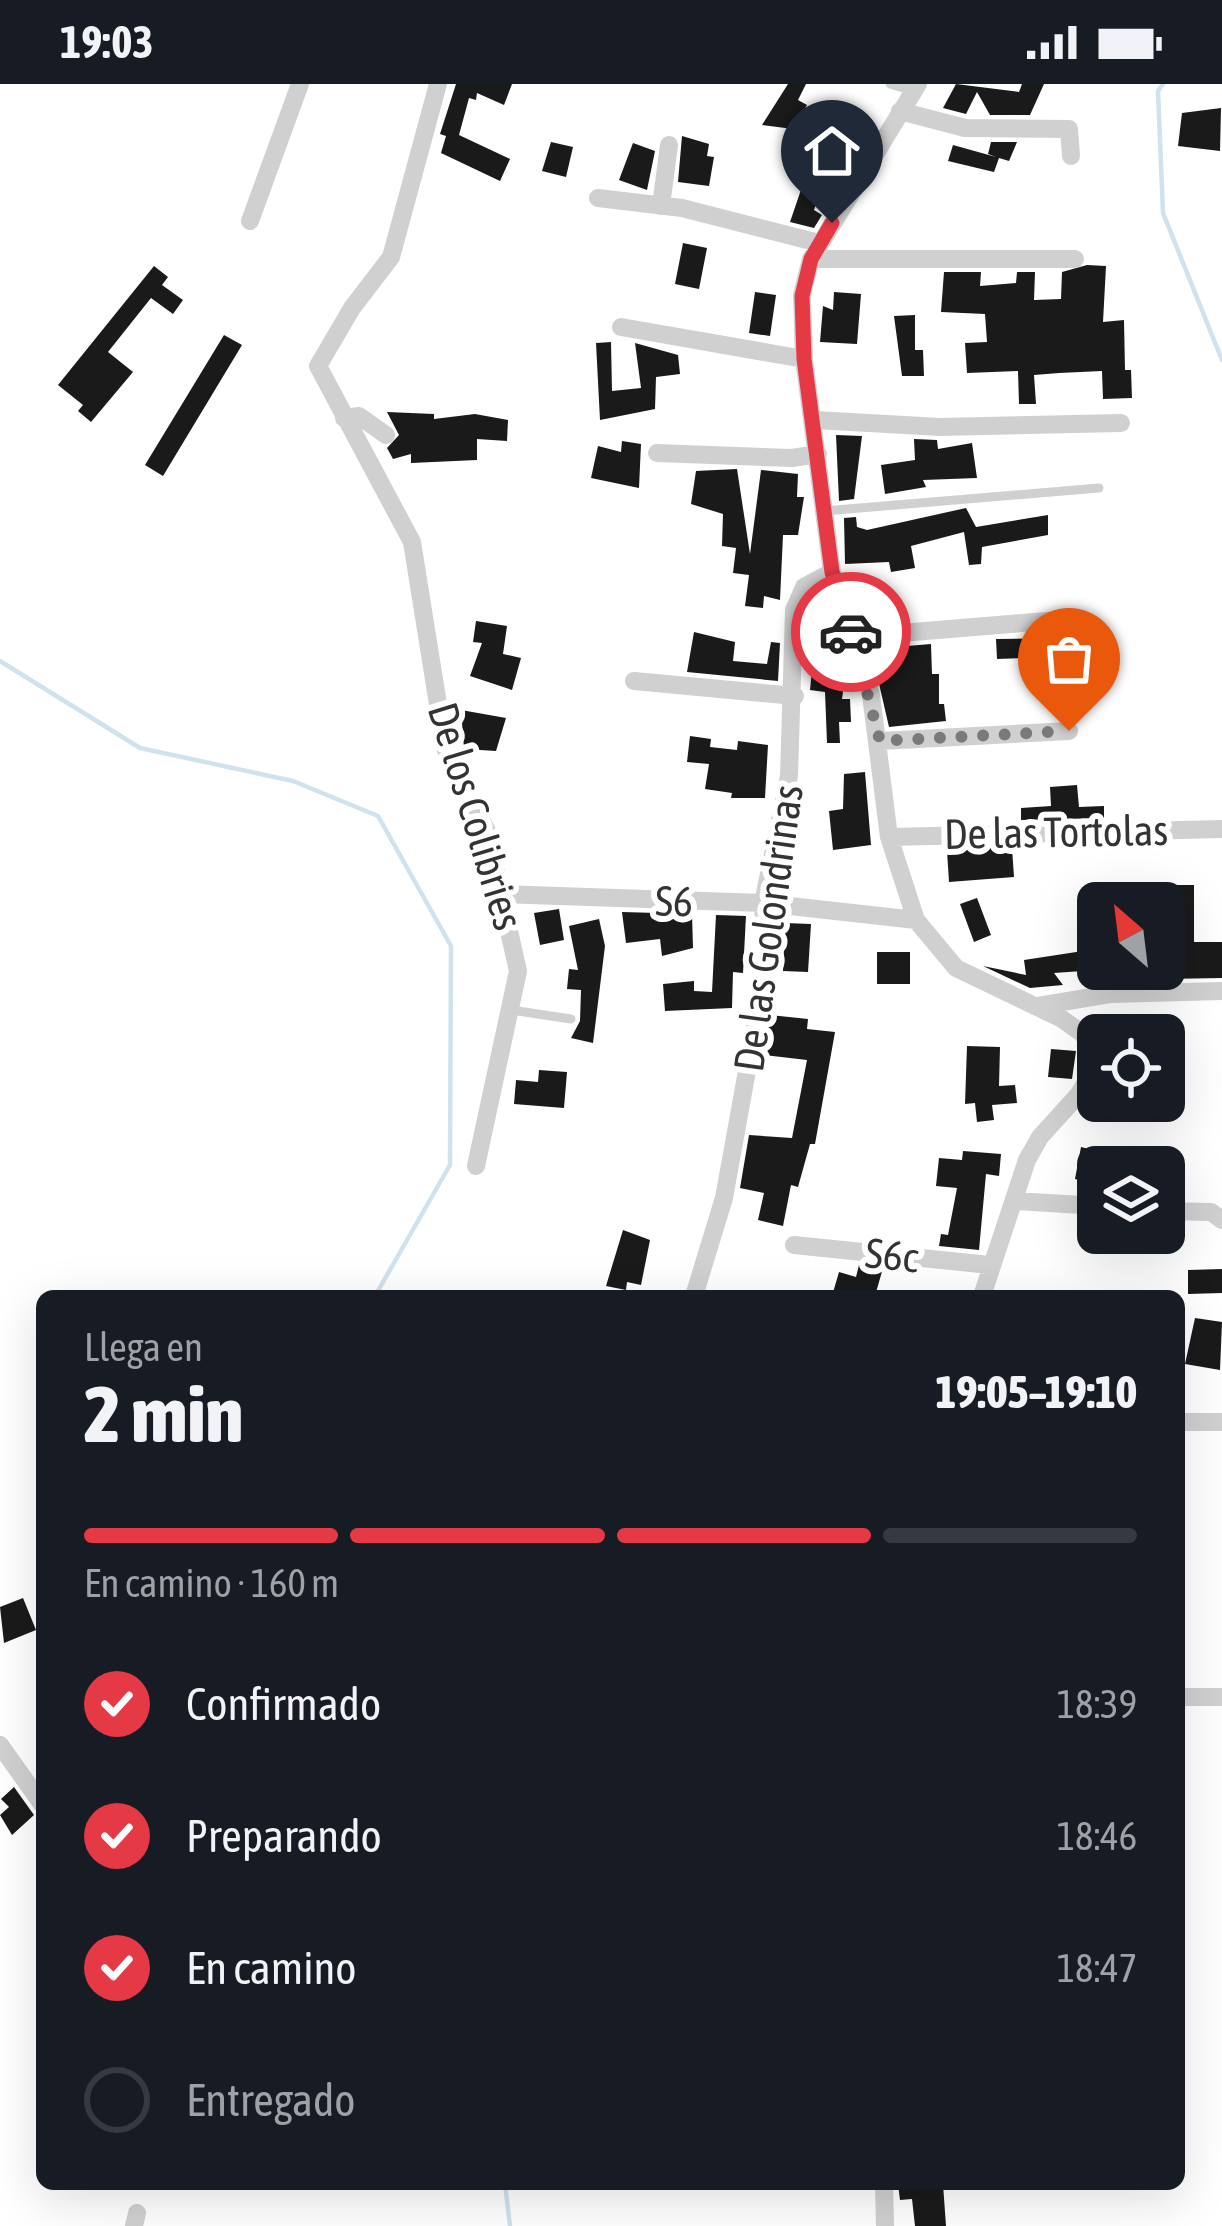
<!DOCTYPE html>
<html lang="es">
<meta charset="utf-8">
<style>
body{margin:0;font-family:"Asap Condensed",sans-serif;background:#242831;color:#f1f3f6;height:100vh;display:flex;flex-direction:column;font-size:45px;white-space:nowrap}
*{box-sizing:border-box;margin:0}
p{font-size:39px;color:#9ea1a6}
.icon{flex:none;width:66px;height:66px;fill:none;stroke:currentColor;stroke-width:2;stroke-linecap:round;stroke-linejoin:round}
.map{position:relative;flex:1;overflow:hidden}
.drawer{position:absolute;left:36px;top:1206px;width:1149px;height:900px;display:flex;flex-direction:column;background:#171b24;border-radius:18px;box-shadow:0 12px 48px #0002}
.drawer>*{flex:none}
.needle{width:78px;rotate:332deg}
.controls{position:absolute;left:1077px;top:798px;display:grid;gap:24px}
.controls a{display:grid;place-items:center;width:108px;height:108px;border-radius:18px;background:#171b24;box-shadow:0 12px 48px #0002;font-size:60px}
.pin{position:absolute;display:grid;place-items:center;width:102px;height:102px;color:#fff;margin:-123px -51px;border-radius:50% 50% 50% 0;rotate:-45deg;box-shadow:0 0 12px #0007}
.pin .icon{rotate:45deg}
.courier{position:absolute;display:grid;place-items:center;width:120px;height:120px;margin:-60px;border:9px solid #e63946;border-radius:50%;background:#fff;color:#222;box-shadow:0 3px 15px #0007}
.summary em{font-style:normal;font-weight:800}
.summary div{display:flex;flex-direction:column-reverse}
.summary{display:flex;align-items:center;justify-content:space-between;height:204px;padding:0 48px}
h1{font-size:78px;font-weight:800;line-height:90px}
.bar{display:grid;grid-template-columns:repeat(4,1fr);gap:18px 12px;align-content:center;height:144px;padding:0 48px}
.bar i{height:15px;border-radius:9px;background:#363941}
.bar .active{background:#e63946}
.bar p{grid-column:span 4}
ol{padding:0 48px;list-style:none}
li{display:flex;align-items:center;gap:36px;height:132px}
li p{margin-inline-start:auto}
li .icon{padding:12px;border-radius:50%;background:#e63946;color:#fff;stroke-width:4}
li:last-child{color:#9ea1a6}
li i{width:66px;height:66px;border:6px solid #363941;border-radius:50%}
.status{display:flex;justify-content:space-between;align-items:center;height:84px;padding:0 60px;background:#171b24;direction:ltr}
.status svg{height:33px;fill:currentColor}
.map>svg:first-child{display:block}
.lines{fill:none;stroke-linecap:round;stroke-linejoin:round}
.stream{stroke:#cfe2ee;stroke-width:4.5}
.building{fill:#1a1a1a}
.lane{stroke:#d0d0d0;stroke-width:9}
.street{stroke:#d0d0d0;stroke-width:18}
.done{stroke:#7a7a7a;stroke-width:12;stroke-dasharray:0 21.6}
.route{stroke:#e63946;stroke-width:15}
.labels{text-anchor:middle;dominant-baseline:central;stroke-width:12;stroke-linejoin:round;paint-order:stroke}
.street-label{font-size:42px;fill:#333;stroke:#fff}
</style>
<div class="status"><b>19:03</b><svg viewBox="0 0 49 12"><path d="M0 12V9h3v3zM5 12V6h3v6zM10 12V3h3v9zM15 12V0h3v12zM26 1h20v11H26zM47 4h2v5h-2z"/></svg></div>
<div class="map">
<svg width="1222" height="2142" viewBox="0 0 1222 2142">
<rect width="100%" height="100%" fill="#fff"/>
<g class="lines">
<!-- stream -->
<path class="stream" d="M 1163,0 L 1158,7 L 1163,129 L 1222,276
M 0,577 L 140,664 L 293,697 L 378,732 L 451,862 L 450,1081 L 375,1212
M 505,2100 L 510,2142"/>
</g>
<!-- building -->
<path class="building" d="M 456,0 L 512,0 L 504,21 L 477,9 L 476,16 L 469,14 L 459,51 L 510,75 L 500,97 L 441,69 L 446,52 L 440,50 Z
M 788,0 L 806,0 L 798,16 L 807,21 L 793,45 L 762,41 Z
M 956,0 L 1019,8 L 1022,0 L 1044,0 L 1030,31 L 990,31 L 977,8 L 966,30 L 943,24 Z
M 1221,24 L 1220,67 L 1178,62 L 1182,29 Z
M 799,41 L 841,45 L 835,64 L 849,68 L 835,102 L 823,98 L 814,126 L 822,131 L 814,144 L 790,138 L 804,97 L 792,93 L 802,59 L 796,58 Z
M 682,52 L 709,60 L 707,72 L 714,73 L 709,102 L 678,98 Z
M 551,58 L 573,63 L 566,93 L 542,87 Z
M 991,58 L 1017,58 L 1009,77 L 999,74 L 994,88 L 948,77 L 953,61 L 996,73 L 988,70 Z
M 633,59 L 655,67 L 647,106 L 619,96 Z
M 683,159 L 707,164 L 699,205 L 675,200 Z
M 1087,181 L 1106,182 L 1103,238 L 1124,236 L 1125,286 L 1131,286 L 1132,314 L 1103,315 L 1102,287 L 1059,289 L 1034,291 L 1036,320 L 1019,320 L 1018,287 L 967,289 L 965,259 L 987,258 L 985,230 L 941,228 L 944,188 L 981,188 L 980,202 L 1016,199 L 1017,188 L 1035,188 L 1034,216 L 1061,215 L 1062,188 Z
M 154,182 L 168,193 L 162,201 L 183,216 L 173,230 L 151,214 L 108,268 L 133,288 L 91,338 L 78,327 L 83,321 L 58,301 Z
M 755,208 L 776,211 L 770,252 L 749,249 Z
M 834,208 L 861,210 L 857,260 L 820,258 L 823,222 L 833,226 Z
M 915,231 L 915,266 L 923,266 L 924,292 L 902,292 L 894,232 Z
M 224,251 L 242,261 L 163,392 L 145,381 Z
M 611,258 L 612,307 L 641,304 L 635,259 L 678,271 L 680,290 L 656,293 L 655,325 L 600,336 L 596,259 Z
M 387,328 L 434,330 L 434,335 L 475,330 L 508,336 L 507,357 L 477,355 L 477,376 L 411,379 L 411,370 L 393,375 L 387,364 L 399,351 Z
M 836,351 L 862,352 L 854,415 L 839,417 Z
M 914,355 L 937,356 L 938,365 L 972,359 L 977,394 L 923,396 L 926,403 L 885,410 L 881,381 L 915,376 Z
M 622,357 L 641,360 L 639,404 L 591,394 L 598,362 L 621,368 Z
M 737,385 L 750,470 L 761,386 L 798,390 L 797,413 L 804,413 L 798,451 L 783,451 L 780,516 L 764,512 L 763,524 L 745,522 L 749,491 L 733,489 L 736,464 L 722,462 L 723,430 L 691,420 L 696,387 Z
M 966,424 L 976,443 L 1048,431 L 1048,451 L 982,463 L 981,480 L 969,481 L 964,448 L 911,462 L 915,484 L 891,488 L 889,478 L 845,480 L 844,434 L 856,433 L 857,443 L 867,446 Z
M 812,519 L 820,520 L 810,566 L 844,569 L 847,579 L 842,615 L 850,615 L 851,638 L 839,638 L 840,659 L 827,659 L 825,608 L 810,606 L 812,586 L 806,586 Z
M 476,537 L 507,542 L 503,570 L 521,574 L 512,606 L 470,592 L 482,559 L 473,558 Z
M 1083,547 L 1084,556 L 1104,555 L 1105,571 L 997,575 L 996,555 L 1056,554 L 1056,550 Z
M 694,548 L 735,558 L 733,577 L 767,580 L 771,558 L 780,559 L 778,597 L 687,588 Z
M 931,560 L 932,590 L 939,590 L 939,620 L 944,620 L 946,637 L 889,643 L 871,565 Z
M 461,626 L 506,634 L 496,667 L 464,665 Z
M 690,652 L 711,655 L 710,663 L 737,666 L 738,657 L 768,661 L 765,714 L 731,714 L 732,709 L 705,705 L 709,680 L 687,678 Z
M 865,688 L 871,761 L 833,766 L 829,727 L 843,725 L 844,690 Z
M 1077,701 L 1079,723 L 1104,722 L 1104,734 L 1021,736 L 1021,724 L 1051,722 L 1050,703 Z
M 981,764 L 1012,764 L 1014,793 L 949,798 L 947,767 Z
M 1168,801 L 1194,801 L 1194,858 L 1222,858 L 1222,894 L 1164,895 Z
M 977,814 L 991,851 L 974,858 L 960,820 Z
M 559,825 L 564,856 L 540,861 L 534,829 Z
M 622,828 L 692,830 L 693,864 L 662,872 L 660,855 L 626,859 Z
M 716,831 L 746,832 L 743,889 L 733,888 L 732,924 L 665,927 L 663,900 L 694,897 L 694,907 L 712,908 Z
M 599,835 L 605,862 L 593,959 L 571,954 L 580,937 L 581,906 L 567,905 L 569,885 L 578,886 L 569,842 Z
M 785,839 L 811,840 L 808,888 L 783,887 Z
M 1096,865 L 1097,886 L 1054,889 L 1063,901 L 1030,904 L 983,882 L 1026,891 L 1024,876 Z
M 877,868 L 910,868 L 910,900 L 877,900 Z
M 770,931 L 808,935 L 807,945 L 835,948 L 815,1060 L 810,1060 L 798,1103 L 791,1101 L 783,1142 L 758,1136 L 764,1109 L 740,1104 L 749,1051 L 792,1054 L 807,976 L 764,971 Z
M 967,962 L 1000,963 L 999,1002 L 1015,1001 L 1017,1019 L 992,1021 L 994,1036 L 977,1038 L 975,1019 L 965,1020 Z
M 1051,965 L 1076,967 L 1072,995 L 1048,993 Z
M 539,986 L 567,988 L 564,1024 L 514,1020 L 516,996 L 538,998 Z
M 1081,1063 L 1135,1077 L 1134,1083 L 1098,1083 L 1098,1100 L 1075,1095 Z
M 963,1067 L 1001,1070 L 999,1092 L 986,1090 L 979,1166 L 939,1162 L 941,1150 L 948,1151 L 957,1104 L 936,1102 L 939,1074 L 962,1076 Z
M 623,1146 L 650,1156 L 641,1201 L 627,1198 L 626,1206 L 606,1202 Z
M 859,1181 L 883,1184 L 875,1212 L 832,1212 L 839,1188 L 856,1193 Z
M 1222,1185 L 1222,1209 L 1188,1210 L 1188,1186 Z
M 1195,1234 L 1222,1238 L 1220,1286 L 1185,1280 Z
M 23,1514 L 36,1546 L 4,1559 L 0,1523 Z
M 14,1703 L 34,1731 L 12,1751 L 0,1731 L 9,1723 L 1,1715 Z
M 898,2100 L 943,2100 L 946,2142 L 915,2142 L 912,2115 L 900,2116 Z"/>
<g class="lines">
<!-- lane -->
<path class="lane" d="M 890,0 L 913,7
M 824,427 L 1099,404
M 511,926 L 571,935"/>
<!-- street -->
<path class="street" d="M 438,0 L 391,173 L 352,224 L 318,282 L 412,458 L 445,664 L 486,745 L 518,887 L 476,1082
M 918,0 L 811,175 L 802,211 L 804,275 L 832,488 L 871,611 L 889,753 L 916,836 L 956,884 L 1062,935 L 1083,950 L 1092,969 L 1090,991 L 1079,1010 L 1040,1053 L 1027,1076 L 982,1212
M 900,27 L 965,44 L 1069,45 L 1071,72
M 598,114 L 682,124 L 819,159
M 661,122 L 669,61
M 250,137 L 300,0
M 811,175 L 1075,175
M 621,243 L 804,275
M 344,334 L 359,332 L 386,351
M 815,336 L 940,343 L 1121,339
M 657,369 L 792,374 L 818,370
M 852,553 L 1059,536
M 634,597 L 795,612
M 880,657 L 1069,647
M 889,753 L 1222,745
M 504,810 L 763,819 L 916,836
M 1038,922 L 1110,910 L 1222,907
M 1015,1117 L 1098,1122
M 1164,1127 L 1211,1128 L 1222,1136
M 794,1161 L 990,1181
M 694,1212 L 724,1114 L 756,937 L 765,863 L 763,819 L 789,692 L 794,526 L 804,503 L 832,488
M 1179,1338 L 1222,1338
M 1179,1613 L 1221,1613
M 0,1661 L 42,1720
M 884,2100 L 885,2142
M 134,2142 L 137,2129"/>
</g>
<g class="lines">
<!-- done -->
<path class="done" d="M 851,548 L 880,657 L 1069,647"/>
<!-- route -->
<path class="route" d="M 832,139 L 811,175 L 802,212 L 804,275 L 832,488 L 851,548"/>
</g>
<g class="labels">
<!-- street labels -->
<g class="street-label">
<text transform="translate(476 732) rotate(73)">De los Colibries</text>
<text transform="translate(1056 748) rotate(-1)">De las Tortolas</text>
<text transform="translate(674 817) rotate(1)">S6</text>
<text transform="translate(768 844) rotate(-82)">De las Golondrinas</text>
<text transform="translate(892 1171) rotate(6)">S6c</text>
</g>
</g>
</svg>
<div class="controls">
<a><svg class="needle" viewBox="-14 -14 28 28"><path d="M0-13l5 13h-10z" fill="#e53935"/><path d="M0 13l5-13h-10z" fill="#9ea1a6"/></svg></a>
<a><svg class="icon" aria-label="locate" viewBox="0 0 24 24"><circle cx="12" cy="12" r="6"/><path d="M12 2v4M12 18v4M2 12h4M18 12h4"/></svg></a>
<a><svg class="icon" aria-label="layers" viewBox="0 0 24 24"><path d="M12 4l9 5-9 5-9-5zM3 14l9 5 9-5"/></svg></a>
</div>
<div class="pin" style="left:1069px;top:647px;background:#ea580c"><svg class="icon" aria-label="bag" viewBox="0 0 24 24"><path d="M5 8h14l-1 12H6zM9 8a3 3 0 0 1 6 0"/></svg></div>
<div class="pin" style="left:832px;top:139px;background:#1f2937"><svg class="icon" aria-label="home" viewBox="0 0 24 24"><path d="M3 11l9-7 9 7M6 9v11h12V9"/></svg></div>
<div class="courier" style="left:851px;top:548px"><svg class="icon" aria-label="car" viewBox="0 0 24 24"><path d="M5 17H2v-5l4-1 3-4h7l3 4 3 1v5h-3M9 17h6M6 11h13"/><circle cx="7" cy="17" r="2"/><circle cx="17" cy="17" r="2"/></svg></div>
<section class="drawer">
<div class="summary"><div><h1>2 min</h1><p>Llega en</p></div><em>19:05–19:10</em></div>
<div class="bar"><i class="active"></i><i class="active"></i><i class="active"></i><i></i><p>En camino · 160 m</p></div>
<ol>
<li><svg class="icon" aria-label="check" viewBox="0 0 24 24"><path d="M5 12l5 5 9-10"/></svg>Confirmado<p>18:39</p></li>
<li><svg class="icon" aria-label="check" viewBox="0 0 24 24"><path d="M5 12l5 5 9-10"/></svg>Preparando<p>18:46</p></li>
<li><svg class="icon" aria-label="check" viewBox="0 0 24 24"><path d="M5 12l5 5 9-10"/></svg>En camino<p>18:47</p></li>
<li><i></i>Entregado</li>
</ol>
</section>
</div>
